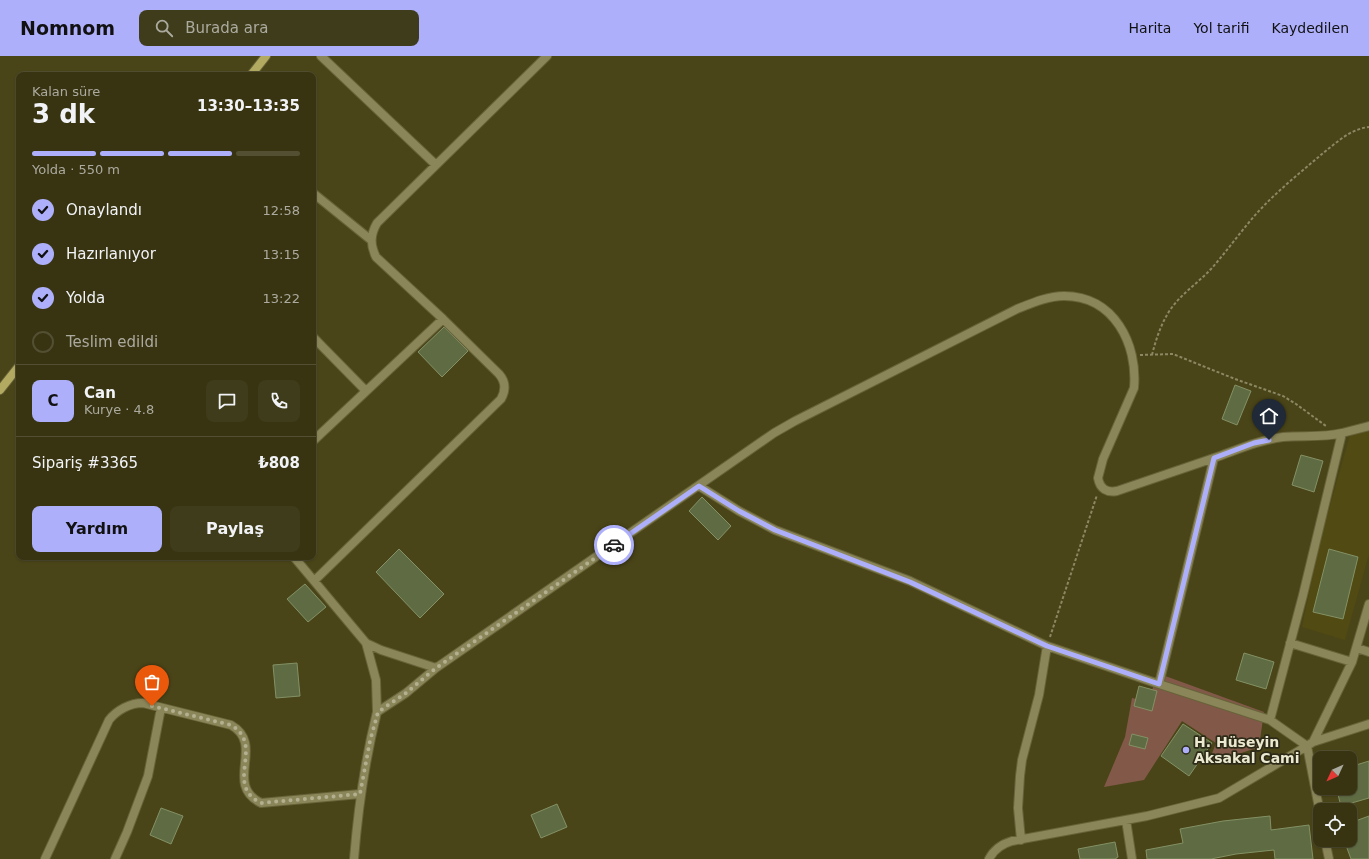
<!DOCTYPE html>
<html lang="tr">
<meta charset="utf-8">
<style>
body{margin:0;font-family:"DejaVu Sans",sans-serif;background:#3f3c1b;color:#f1f3f6;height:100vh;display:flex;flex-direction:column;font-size:15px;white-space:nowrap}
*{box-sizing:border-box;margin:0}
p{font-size:13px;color:#abaa9f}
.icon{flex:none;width:22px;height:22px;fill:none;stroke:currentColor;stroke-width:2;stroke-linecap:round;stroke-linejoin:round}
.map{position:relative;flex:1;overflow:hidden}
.drawer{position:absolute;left:16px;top:16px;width:300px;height:488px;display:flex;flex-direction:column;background:#383412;border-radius:8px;box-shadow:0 1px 3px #0004,0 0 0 1px #524f32}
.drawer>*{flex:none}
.needle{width:26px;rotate:226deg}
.buttons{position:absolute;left:1313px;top:695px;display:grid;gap:8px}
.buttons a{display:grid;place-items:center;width:44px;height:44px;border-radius:8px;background:#383412;box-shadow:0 1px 3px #0004,0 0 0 1px #524f32;font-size:20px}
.pin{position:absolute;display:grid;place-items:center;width:34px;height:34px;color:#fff;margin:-41px -17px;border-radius:50% 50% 50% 0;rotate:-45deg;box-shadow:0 0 4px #0007}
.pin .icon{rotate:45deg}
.courier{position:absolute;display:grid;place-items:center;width:40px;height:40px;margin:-20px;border:3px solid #adaffb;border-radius:50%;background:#fff;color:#222;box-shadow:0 1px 5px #0007}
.head em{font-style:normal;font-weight:800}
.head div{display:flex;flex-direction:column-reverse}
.head{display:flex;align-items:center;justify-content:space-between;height:68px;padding:0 16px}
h1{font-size:26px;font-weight:800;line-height:30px}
.bar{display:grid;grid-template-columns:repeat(4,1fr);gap:6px 4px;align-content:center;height:48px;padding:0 16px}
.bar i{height:5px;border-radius:3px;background:#524f32}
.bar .on{background:#adaffb}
.bar p{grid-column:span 4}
.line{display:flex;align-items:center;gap:10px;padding:0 16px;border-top:1px solid #524f32}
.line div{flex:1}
.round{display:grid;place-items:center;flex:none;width:42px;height:42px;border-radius:8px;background:#3f3c1b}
ol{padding:0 16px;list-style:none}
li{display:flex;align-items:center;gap:12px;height:44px}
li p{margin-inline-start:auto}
li .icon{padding:4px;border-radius:50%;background:#adaffb;color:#111;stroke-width:4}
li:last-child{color:#abaa9f}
li i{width:22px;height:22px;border:2px solid #524f32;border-radius:50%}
.action{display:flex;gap:8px;margin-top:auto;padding:8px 16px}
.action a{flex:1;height:46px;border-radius:8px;background:#adaffb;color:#111;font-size:16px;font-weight:800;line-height:46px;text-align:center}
.action a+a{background:#3f3c1b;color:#f1f3f6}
header{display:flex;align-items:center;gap:24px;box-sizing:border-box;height:56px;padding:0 20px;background:#adaffb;color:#111}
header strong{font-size:19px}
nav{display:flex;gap:22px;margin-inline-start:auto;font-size:14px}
.search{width:280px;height:36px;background:#3f3c1b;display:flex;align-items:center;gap:10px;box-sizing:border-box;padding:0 14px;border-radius:8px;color:#abaa9f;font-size:15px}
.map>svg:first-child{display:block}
.built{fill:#514a13}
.green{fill:#825948}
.building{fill:#5f6c43;stroke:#839165}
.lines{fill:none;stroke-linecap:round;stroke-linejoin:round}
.street-casing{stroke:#676339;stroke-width:10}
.secondary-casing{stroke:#676339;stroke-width:10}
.path{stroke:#8c8863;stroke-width:2;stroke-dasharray:3 2;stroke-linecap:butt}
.street{stroke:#8b8659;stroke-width:8}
.secondary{stroke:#b3aa61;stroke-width:8}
.done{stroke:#b3b090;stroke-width:4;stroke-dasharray:0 7.2}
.route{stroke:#adaffb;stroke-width:5}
.poi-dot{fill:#adaffb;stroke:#2d2b18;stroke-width:1.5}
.labels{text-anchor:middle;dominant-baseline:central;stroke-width:3.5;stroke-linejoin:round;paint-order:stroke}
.poi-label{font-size:14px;font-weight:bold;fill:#ebe9d0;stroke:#2d2b18;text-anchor:start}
</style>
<header>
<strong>Nomnom</strong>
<div class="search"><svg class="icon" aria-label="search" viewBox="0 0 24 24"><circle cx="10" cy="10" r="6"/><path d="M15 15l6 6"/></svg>Burada ara</div>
<nav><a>Harita</a><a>Yol tarifi</a><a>Kaydedilen</a></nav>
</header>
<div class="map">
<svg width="1369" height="803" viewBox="0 0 1369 803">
<rect width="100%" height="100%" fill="#4a4518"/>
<!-- built -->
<path class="built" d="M 1369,367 L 1369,498 L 1345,584 L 1302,571 L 1320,485 L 1351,376 Z"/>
<!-- green -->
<path class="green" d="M 1157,617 L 1264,656 L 1259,691 L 1209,708 L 1210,703 L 1216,687 L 1182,665 L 1144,724 L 1104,731 L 1125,681 L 1132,642 L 1149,646 Z"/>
<!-- building -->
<path class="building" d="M 444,271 L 468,295 L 442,321 L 418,296 Z
M 1235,329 L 1251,335 L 1237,369 L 1222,363 Z
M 1301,399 L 1323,405 L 1314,436 L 1292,429 Z
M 702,441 L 731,470 L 718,484 L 689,455 Z
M 399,493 L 444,538 L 420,562 L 376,516 Z
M 1329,493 L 1358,501 L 1343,563 L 1313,556 Z
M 305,528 L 326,551 L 308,566 L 287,543 Z
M 1244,597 L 1274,606 L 1266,633 L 1236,624 Z
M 297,607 L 300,640 L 276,642 L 273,609 Z
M 1139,630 L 1157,635 L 1152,655 L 1134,650 Z
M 1183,668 L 1212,687 L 1189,720 L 1161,700 Z
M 1132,678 L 1148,682 L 1145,693 L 1129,689 Z
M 1369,705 L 1369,742 L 1341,750 L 1337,735 L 1339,735 L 1338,732 L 1350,732 L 1350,713 L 1354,712 L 1353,710 Z
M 557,748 L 567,771 L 541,782 L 531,759 Z
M 161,752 L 183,760 L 171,788 L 150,779 Z
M 1270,760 L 1271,774 L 1309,769 L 1313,803 L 1275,803 L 1274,794 L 1236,798 L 1211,803 L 1147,803 L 1146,794 L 1183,787 L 1180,773 L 1223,765 Z
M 1369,760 L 1369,803 L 1351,803 L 1344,784 L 1350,784 L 1350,767 Z
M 1115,786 L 1118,801 L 1116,802 L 1116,803 L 1080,803 L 1078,793 Z"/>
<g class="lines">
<!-- street casing -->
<g class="street-casing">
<path id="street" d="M 321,0 L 436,109
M 313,137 L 371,184
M 313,281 L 366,335
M 313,385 L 443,263
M 699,430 L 739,455 L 775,474 L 910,525 L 1047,590 L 1039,639 L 1022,704 L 1020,720 L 1018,752 L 1021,784
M 294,501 L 366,587 L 381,594 L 436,612
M 314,525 L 501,343 C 506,334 506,326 499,318 L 443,263 L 376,201 C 370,189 370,179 377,167 L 547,0
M 366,587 L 376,624 L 377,656
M 1290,587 L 1352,606
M 1047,590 L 1159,628
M 1357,592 L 1369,596
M 1270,664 L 1159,628 L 1214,402 C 1237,394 1259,384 1283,381 C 1303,379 1322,382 1342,377
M 1313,686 L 1369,668
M 1320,757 L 1307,690 L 1270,664 L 1303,539 L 1342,377 L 1369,370
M 1126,764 L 1132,803
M 1325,784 L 1329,803
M 45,803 L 109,664 C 117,654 130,647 143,647 L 231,669 C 266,689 223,728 261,747 L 360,738
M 115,803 L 127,776 L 148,720 L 161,652
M 354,803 C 358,753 365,704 377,656 L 406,637 L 436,612 L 774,377 L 795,365 L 1017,253 C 1032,247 1048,240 1064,240 C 1114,240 1138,288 1134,332 L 1103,403 L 1098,422 C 1100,433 1107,437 1117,435 L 1214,402
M 989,803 C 994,793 1002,788 1012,785 L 1147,760 L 1219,742 L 1307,690 L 1313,686 L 1352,606 L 1369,548"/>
</g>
<!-- secondary casing -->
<g class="secondary-casing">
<path id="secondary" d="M 251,19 L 266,0
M 0,334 L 19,310"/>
</g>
<!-- path -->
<path class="path" d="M 1140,299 L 1173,298 L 1235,323 L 1283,340 L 1296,348 L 1326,370
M 1152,299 C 1156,283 1161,268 1170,254 C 1181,238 1198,227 1211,213 C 1227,195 1241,175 1257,157 C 1277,135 1300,117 1322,98 C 1336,87 1350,73 1369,71
M 1050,581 L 1097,439"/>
<!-- street -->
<use href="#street" class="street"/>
<!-- secondary -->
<use href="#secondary" class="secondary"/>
</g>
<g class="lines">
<!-- done -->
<path class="done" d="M 152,650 L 231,669 C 266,689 223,729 261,747 L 360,738 L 370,685 L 378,656 L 406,637 L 436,612 L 614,489"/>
<!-- route -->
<path class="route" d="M 614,489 L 699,430 L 739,455 L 775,474 L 910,526 L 1047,590 L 1159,628 L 1214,402 L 1254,387 L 1269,384"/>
</g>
<!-- markers -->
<circle class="poi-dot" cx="1186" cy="694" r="4"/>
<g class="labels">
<!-- poi labels -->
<g class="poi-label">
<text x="1194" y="686">H. Hüseyin<tspan x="1194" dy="16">Aksakal Cami</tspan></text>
</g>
</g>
</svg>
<div class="buttons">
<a><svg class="needle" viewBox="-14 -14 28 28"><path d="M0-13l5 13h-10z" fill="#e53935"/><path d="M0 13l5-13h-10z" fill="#abaa9f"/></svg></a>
<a><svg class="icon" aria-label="locate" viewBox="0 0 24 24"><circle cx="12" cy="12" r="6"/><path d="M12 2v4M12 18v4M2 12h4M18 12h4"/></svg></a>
</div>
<div class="pin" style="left:152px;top:650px;background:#ea580c"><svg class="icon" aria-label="bag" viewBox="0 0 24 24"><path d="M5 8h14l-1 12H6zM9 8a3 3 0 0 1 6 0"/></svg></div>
<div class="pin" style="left:1269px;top:384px;background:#1f2937"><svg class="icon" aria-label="home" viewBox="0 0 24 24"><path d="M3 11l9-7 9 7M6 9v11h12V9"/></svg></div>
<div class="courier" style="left:614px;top:489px"><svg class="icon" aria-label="car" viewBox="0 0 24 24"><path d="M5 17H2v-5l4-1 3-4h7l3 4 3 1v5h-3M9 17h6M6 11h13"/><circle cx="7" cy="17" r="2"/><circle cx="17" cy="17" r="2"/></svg></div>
<section class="drawer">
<div class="head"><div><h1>3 dk</h1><p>Kalan süre</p></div><em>13:30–13:35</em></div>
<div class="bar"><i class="on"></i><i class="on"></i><i class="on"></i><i></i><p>Yolda · 550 m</p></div>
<ol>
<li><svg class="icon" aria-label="check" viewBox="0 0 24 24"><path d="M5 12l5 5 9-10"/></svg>Onaylandı<p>12:58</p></li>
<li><svg class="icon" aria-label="check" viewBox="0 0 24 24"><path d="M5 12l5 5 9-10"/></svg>Hazırlanıyor<p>13:15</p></li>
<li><svg class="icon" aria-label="check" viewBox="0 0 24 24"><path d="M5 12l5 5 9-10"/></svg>Yolda<p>13:22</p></li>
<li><i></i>Teslim edildi</li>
</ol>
<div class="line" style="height:72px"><b class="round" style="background:#adaffb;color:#111">C</b><div><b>Can</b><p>Kurye · 4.8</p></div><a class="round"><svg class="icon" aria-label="chat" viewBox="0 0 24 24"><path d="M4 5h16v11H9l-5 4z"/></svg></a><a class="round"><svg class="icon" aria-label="phone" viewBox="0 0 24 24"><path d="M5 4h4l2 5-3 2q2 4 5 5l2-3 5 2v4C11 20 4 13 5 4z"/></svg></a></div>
<div class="line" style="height:52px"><div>Sipariş #3365</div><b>₺808</b></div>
<div class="action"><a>Yardım</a><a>Paylaş</a></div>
</section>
</div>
